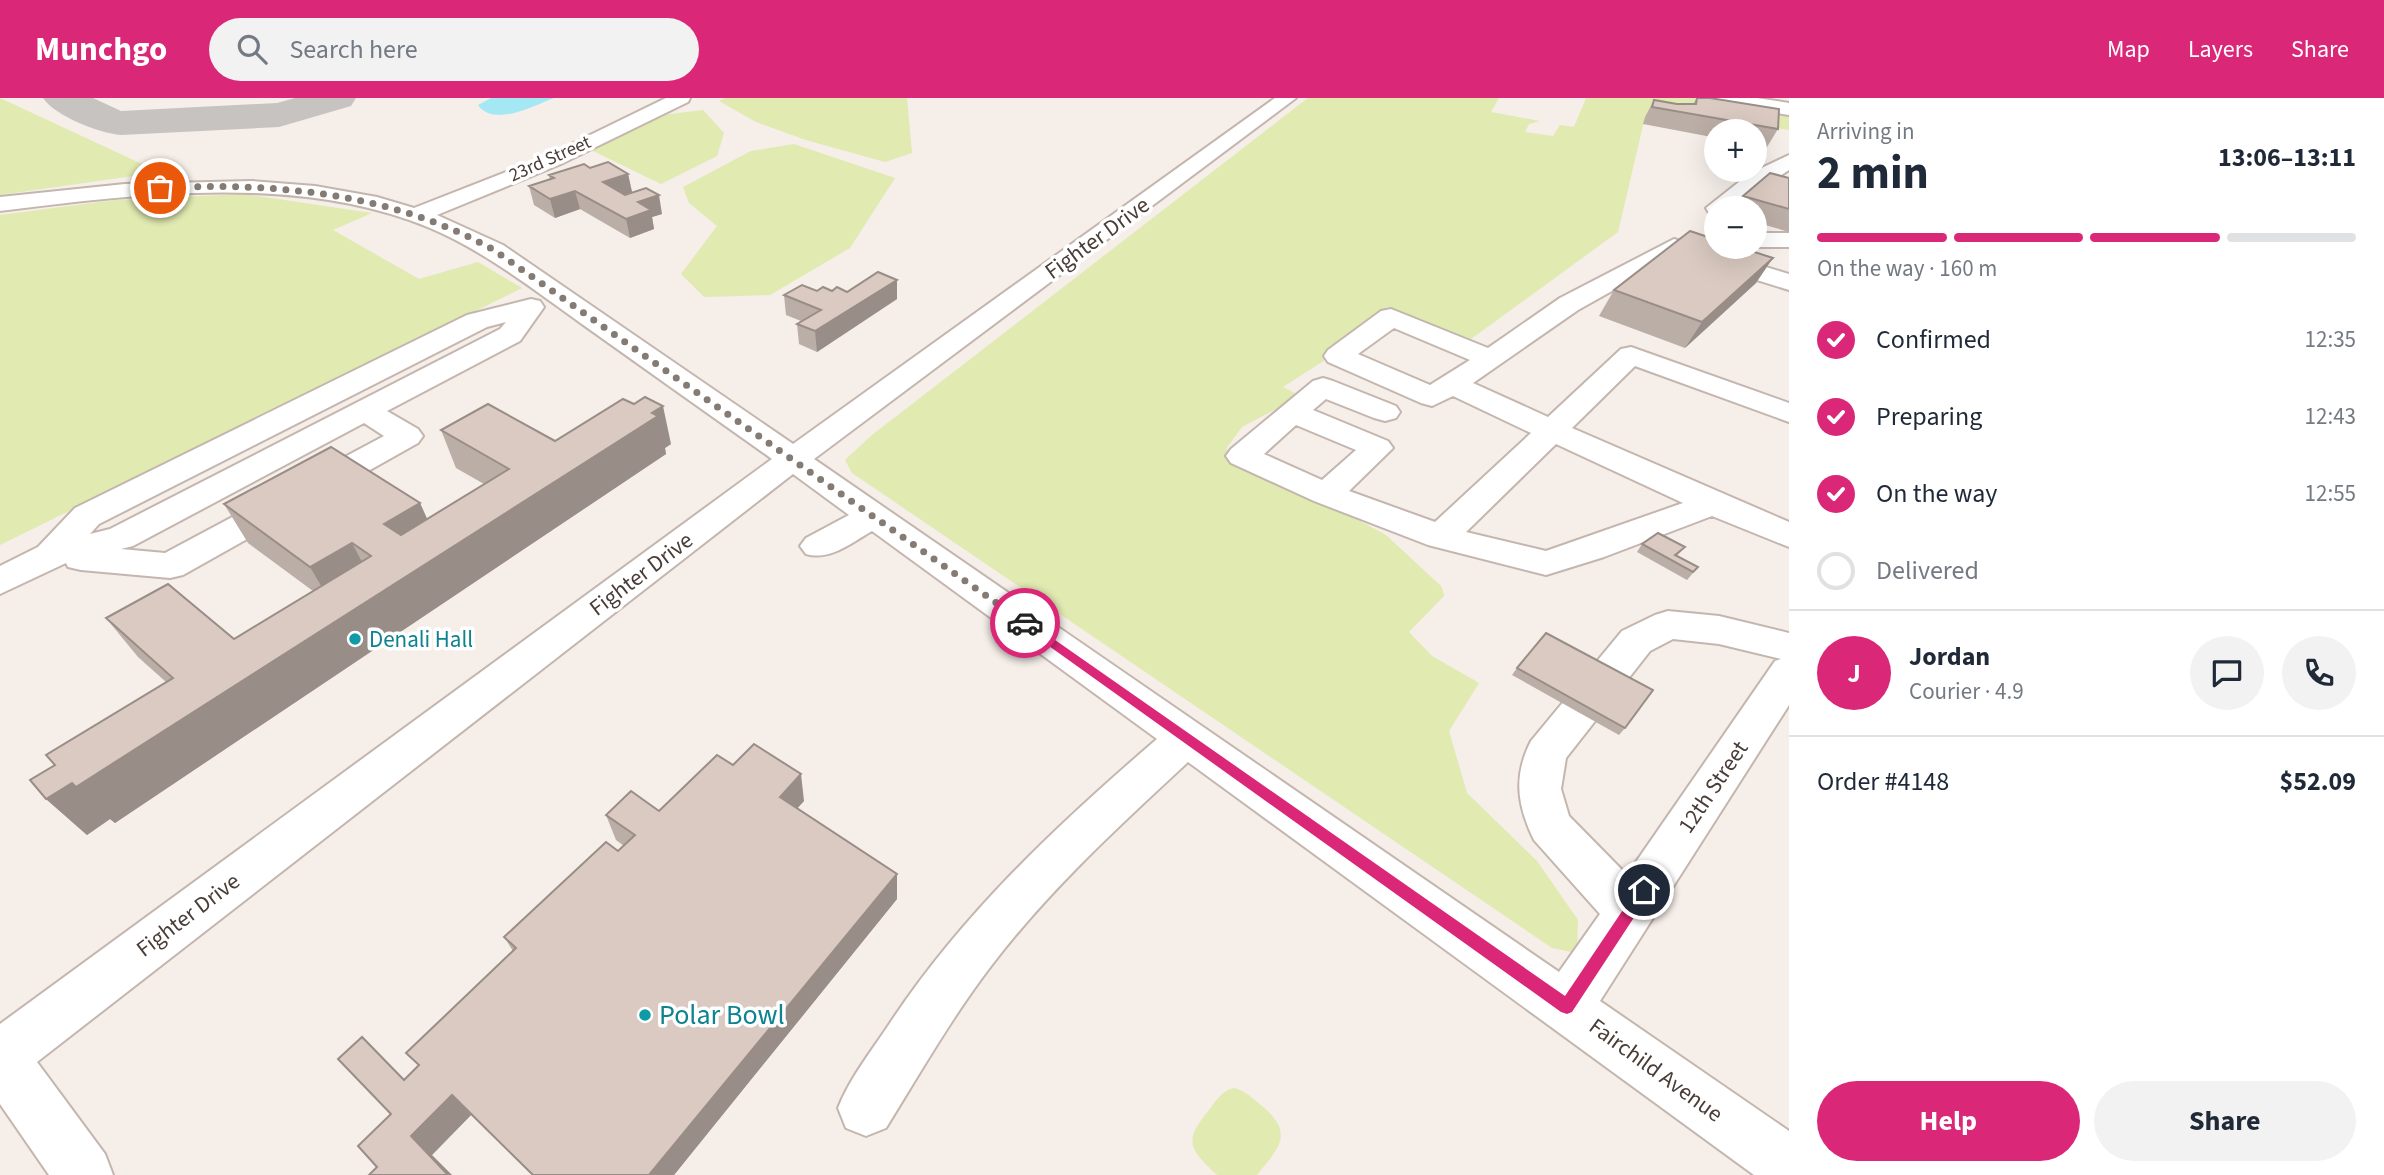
<!DOCTYPE html>
<meta charset="utf-8">
<style>
body{margin:0;font-family:"Source Sans 3",sans-serif;background:#f2f2f3;color:#1f2937;height:100vh;display:flex;flex-direction:column;font-size:26px;white-space:nowrap}
*{box-sizing:border-box;margin:0}
p{font-size:23px;color:#747a83}
.icon{flex:none;width:38px;height:38px;fill:none;stroke:currentColor;stroke-width:2;stroke-linecap:round;stroke-linejoin:round}
.map{position:relative;flex:1;overflow:hidden}
.side{display:flex;flex-direction:column;background:#fff;width:595px}
.side>*{flex:none}
.buttons{position:absolute;left:1704px;top:21px;display:grid;gap:14px}
.buttons a{display:grid;place-items:center;width:63px;height:63px;border-radius:50%;background:#fff;box-shadow:0 7px 28px #0002;font-size:35px}
.pin{position:absolute;display:grid;place-items:center;width:60px;height:60px;color:#fff;margin:-30px;border:4px solid #fff;border-radius:50%;box-shadow:0 2px 7px #0007}
.courier{position:absolute;display:grid;place-items:center;width:70px;height:70px;margin:-35px;border:5px solid #db2777;border-radius:50%;background:#fff;color:#222;box-shadow:0 2px 9px #0007}
.headline em{font-style:normal;font-weight:700}
.headline div{display:flex;flex-direction:column-reverse}
.headline{display:flex;align-items:center;justify-content:space-between;height:119px;padding:0 28px}
h1{font-size:46px;font-weight:700;line-height:52px}
.bar{display:grid;grid-template-columns:repeat(4,1fr);gap:10px 7px;align-content:center;height:84px;padding:0 28px}
.bar i{height:9px;border-radius:5px;background:#e0e1e3}
.bar .selected{background:#db2777}
.bar p{grid-column:span 4}
.line{display:flex;align-items:center;gap:18px;padding:0 28px;border-top:2px solid #e0e1e3}
.line div{flex:1}
.round{display:grid;place-items:center;flex:none;width:74px;height:74px;border-radius:37px;background:#f2f2f3}
ol{padding:0 28px;list-style:none}
li{display:flex;align-items:center;gap:21px;height:77px}
li p{margin-inline-start:auto}
li .icon{padding:7px;border-radius:50%;background:#db2777;color:#fff;stroke-width:4}
li:last-child{color:#747a83}
li i{width:38px;height:38px;border:4px solid #e0e1e3;border-radius:50%}
.primary-button{display:flex;gap:14px;margin-top:auto;padding:14px 28px}
.primary-button a{flex:1;height:80px;border-radius:42px;background:#db2777;color:#fff;font-size:28px;font-weight:700;line-height:80px;text-align:center}
.primary-button a+a{background:#f2f2f3;color:#1f2937}
header{display:flex;align-items:center;gap:42px;box-sizing:border-box;height:98px;padding:0 35px;background:#db2777;color:#fff}
header strong{font-size:33px}
nav{display:flex;gap:38px;margin-inline-start:auto;font-size:24px}
.search{width:490px;height:63px;background:#f2f2f3;display:flex;align-items:center;gap:18px;box-sizing:border-box;padding:0 24px;border-radius:38px;color:#747a83;font-size:26px}
main{display:flex;flex:1;min-height:0}
.map>svg:first-child{display:block}
.green{fill:#e0eab1}
.water{fill:#a4e8f3}
.lines{fill:none;stroke-linecap:round;stroke-linejoin:round}
.taxiway{fill:#c6c3c0;fill-rule:evenodd}
.minor-casing{stroke:#c4b6ae;stroke-width:4}
.minor{fill:#fff;fill-rule:evenodd}
.wall{fill:#bbaea6}
.shaded-wall{fill:#998d87}
.building{fill:#dacac1;stroke:#998d87;stroke-width:2}
.route{fill:#db2777}
.done{stroke:#857b75;stroke-width:7;stroke-dasharray:0 12.6}
.culture-dot{fill:#0f9aa8;stroke:#fff;stroke-width:2.5}
.labels{text-anchor:middle;dominant-baseline:central;stroke-width:7;stroke-linejoin:round;paint-order:stroke}
.far-street-label{font-size:19px;fill:#493d37;stroke:#fff}
.street-label{font-size:23px;fill:#493d37;stroke:#fff}
.culture-label{font-size:23px;fill:#0d838f;stroke:#fff;text-anchor:start}
.near-culture-label{font-size:28px;fill:#0d838f;stroke:#fff;text-anchor:start}
</style>
<header>
<strong>Munchgo</strong>
<div class="search"><svg class="icon" aria-label="search" viewBox="0 0 24 24"><circle cx="10" cy="10" r="6"/><path d="M15 15l6 6"/></svg>Search here</div>
<nav><a>Map</a><a>Layers</a><a>Share</a></nav>
</header>
<main>
<div class="map">
<svg width="1789" height="1077" viewBox="0 0 1789 1077">
<rect width="100%" height="100%" fill="#f5eee9"/>
<!-- green -->
<path class="green" d="M 0,0 L 142,66 L 154,75 L 0,97 Z
M 725,0 L 907,0 L 912,55 L 885,64 L 806,42 L 756,24 L 719,3 Z
M 1308,0 L 1499,0 L 1491,14 L 1540,23 L 1529,26 L 1525,34 L 1553,38 L 1560,27 L 1574,29 L 1586,0 L 1694,0 L 1789,16 L 1789,32 L 1689,15 L 1645,19 L 1618,134 L 1471,241 L 1387,209 L 1328,260 L 1283,289 L 1301,298 L 1242,329 L 1226,351 L 1386,437 L 1442,489 L 1444,498 L 1409,534 L 1432,558 L 1479,585 L 1449,633 L 1467,695 L 1537,763 L 1578,822 L 1577,855 L 1552,850 L 852,375 L 845,362 L 872,337 Z
M 703,12 L 724,35 L 717,58 L 661,86 L 591,52 L 663,17 Z
M 794,46 L 895,80 L 850,150 L 770,197 L 704,199 L 681,176 L 717,128 L 689,105 L 683,89 L 751,53 Z
M 243,96 L 372,115 L 333,132 L 419,181 L 478,164 L 522,190 L 0,447 L 0,117 L 115,102 Z
M 1234,990 C 1246,993 1253,1001 1262,1008 C 1295,1036 1279,1049 1257,1077 L 1217,1077 C 1189,1050 1183,1044 1209,1012 C 1217,1002 1221,993 1234,990 Z"/>
<!-- water -->
<path class="water" d="M 491,0 L 554,0 C 535,7 494,30 478,7 Z"/>
<g class="lines">
<!-- taxiway -->
<path class="taxiway" d="M 43,0 L 93,0 L 121,13 L 277,5 L 295,0 L 356,0 L 351,8 L 279,29 L 121,37 C 99,35 55,18 43,0 Z"/>
<!-- minor casing -->
<g class="minor-casing">
<path id="minor" d="M 666,0 L 690,0 L 688,4 L 561,66 L 437,117 L 503,147 L 793,346 L 1275,0 L 1296,0 L 814,361 L 1559,874 L 1600,816 L 1534,742 C 1517,707 1513,678 1531,643 L 1622,533 L 1655,517 L 1668,513 L 1719,518 L 1789,535 L 1789,607 L 1600,903 L 1789,1033 L 1789,1077 L 1754,1077 L 1188,664 C 1119,728 1048,793 991,868 C 952,919 920,975 886,1030 L 866,1038 L 846,1030 L 838,1010 C 850,980 870,955 888,928 C 961,817 1056,728 1157,641 L 872,433 C 851,445 830,463 806,456 L 800,448 L 806,440 L 849,417 L 793,376 L 37,964 L 105,1056 L 113,1077 L 49,1077 L 0,1006 L 0,926 L 772,361 C 709,316 645,271 582,226 C 533,191 486,154 430,130 C 299,75 137,96 0,113 L 0,99 L 125,86 L 252,83 L 315,88 L 377,99 L 414,110 L 547,58 ZM 1673,541 L 1719,546 L 1781,561 L 1775,563 L 1627,777 L 1569,718 L 1561,691 L 1566,660 L 1650,553 Z
M 1714,0 L 1757,0 L 1789,5 L 1789,17 L 1723,6 Z
M 1789,57 L 1789,72 L 1731,110 L 1717,110 L 1717,117 L 1709,115 L 1706,110 L 1749,76 Z
M 1755,135 L 1789,135 L 1789,149 L 1753,149 L 1755,149 Z
M 1674,141 L 1789,176 L 1789,192 L 1676,157 L 1578,212 L 1473,285 L 1548,319 L 1621,251 L 1631,249 L 1789,305 L 1789,324 L 1635,268 L 1572,330 L 1789,424 L 1789,449 L 1712,418 L 1604,459 L 1546,477 L 1428,447 L 1314,403 L 1231,365 L 1226,358 L 1231,351 L 1313,283 L 1323,280 L 1333,283 L 1396,308 L 1400,314 L 1396,320 L 1385,323 L 1374,320 L 1326,301 L 1313,312 L 1388,343 L 1393,350 L 1349,393 L 1435,424 L 1531,335 L 1453,298 L 1432,308 L 1421,305 L 1328,264 L 1324,258 L 1328,252 L 1381,213 L 1391,211 L 1488,250 L 1560,200 ZM 1394,230 L 1470,262 L 1430,287 L 1358,256 ZM 1296,327 L 1356,352 L 1322,382 L 1264,356 ZM 1556,346 L 1683,405 L 1546,453 L 1466,434 Z
M 531,201 L 540,203 L 544,209 L 520,243 L 387,313 L 418,331 L 423,338 L 418,345 L 183,477 L 170,480 L 81,472 L 68,469 L 66,465 L 0,496 L 0,468 L 38,449 L 75,410 L 467,217 ZM 506,224 L 500,231 L 110,431 L 90,436 L 99,426 L 487,229 ZM 364,325 L 384,338 L 165,455 L 121,451 L 133,448 Z"/>
</g>
<!-- minor -->
<use href="#minor" class="minor"/>
</g>
<!-- wall -->
<path class="wall" d="M 1697,0 L 1710,0 L 1778,31 L 1767,49 L 1755,46 L 1755,33 L 1717,33 L 1717,40 L 1643,26 L 1645,19 L 1654,2 L 1677,6 L 1693,6 Z
M 590,70 L 628,76 L 632,94 L 625,96 L 662,116 L 652,119 L 654,131 L 630,140 L 580,111 L 555,120 L 534,107 L 529,88 L 550,82 L 549,77 Z
M 1789,80 L 1789,134 L 1755,124 L 1755,110 L 1736,110 L 1743,98 Z
M 1756,185 L 1685,250 L 1599,218 L 1614,192 Z
M 817,193 L 847,194 L 897,201 L 817,254 L 799,246 L 797,226 L 801,223 L 786,217 L 784,197 Z
M 441,332 L 555,343 L 671,346 L 665,350 L 666,356 L 115,725 L 110,721 L 87,737 L 46,701 L 55,667 L 166,584 L 138,559 L 106,520 L 234,541 L 313,493 L 248,445 L 224,406 L 420,405 L 427,421 L 484,386 L 456,370 Z
M 1642,446 L 1685,449 L 1677,458 L 1698,469 L 1687,482 L 1637,454 Z
M 1517,570 L 1625,630 L 1619,637 L 1512,577 Z
M 733,667 L 804,703 L 797,710 L 897,776 L 897,801 L 674,1077 L 532,1077 L 471,1017 L 432,1057 L 377,1069 L 391,1016 L 405,982 L 419,968 L 406,955 L 513,853 L 504,839 L 624,748 L 616,742 L 606,717 L 659,713 Z"/>
<!-- shaded-wall -->
<path class="shaded-wall" d="M 628,76 L 632,94 L 607,102 L 603,84 Z
M 575,93 L 580,111 L 555,120 L 550,101 Z
M 659,97 L 662,116 L 652,119 L 654,131 L 630,140 L 626,121 L 638,104 Z
M 1773,160 L 1756,185 L 1685,250 L 1702,224 Z
M 897,182 L 897,201 L 817,254 L 815,233 Z
M 663,308 L 671,346 L 665,350 L 666,356 L 115,725 L 110,721 L 87,737 L 46,701 Z
M 420,405 L 437,443 L 403,465 L 384,426 Z
M 352,445 L 372,483 L 333,508 L 310,469 Z
M 801,676 L 804,703 L 784,725 L 780,699 Z
M 897,776 L 897,801 L 674,1077 L 649,1077 Z
M 452,997 L 471,1017 L 432,1057 L 452,1077 L 448,1077 L 411,1038 Z"/>
<!-- building -->
<path class="building" d="M 1697,0 L 1710,0 L 1779,11 L 1778,31 L 1652,9 L 1654,2 L 1677,6 L 1696,6 Z
M 608,64 L 628,76 L 603,84 L 625,97 L 646,90 L 659,97 L 638,104 L 651,112 L 626,121 L 575,93 L 550,101 L 529,88 L 554,80 L 549,77 L 584,66 L 590,70 Z
M 1770,75 L 1789,80 L 1789,111 L 1743,98 Z
M 1690,133 L 1717,142 L 1717,149 L 1739,149 L 1773,160 L 1702,224 L 1614,192 Z
M 878,174 L 897,182 L 815,233 L 797,226 L 821,212 L 784,197 L 802,187 L 817,193 L 823,189 L 832,193 L 837,189 L 847,194 Z
M 645,299 L 663,308 L 652,315 L 658,318 L 76,689 L 72,685 L 46,701 L 30,682 L 55,667 L 46,657 L 173,580 L 106,520 L 168,486 L 234,541 L 371,458 L 352,445 L 310,469 L 224,406 L 331,349 L 420,405 L 384,426 L 401,437 L 509,371 L 441,332 L 488,306 L 555,343 L 623,301 L 634,306 Z
M 1658,435 L 1685,449 L 1675,457 L 1698,469 L 1693,474 L 1642,446 Z
M 1546,535 L 1653,592 L 1625,630 L 1517,570 Z
M 754,646 L 801,676 L 780,699 L 897,776 L 649,1077 L 533,1077 L 452,997 L 411,1038 L 448,1077 L 369,1077 L 377,1069 L 358,1048 L 391,1016 L 338,961 L 362,939 L 404,982 L 419,967 L 406,955 L 516,850 L 504,839 L 606,744 L 618,753 L 635,737 L 606,717 L 631,693 L 659,713 L 717,657 L 733,667 Z"/>
<!-- route -->
<path class="route" d="M 1025,521 L 1565,898 L 1639,788 L 1644,786 L 1652,792 L 1572,914 L 1567,916 L 1561,914 L 1021,528 L 1020,525 Z"/>
<g class="lines">
<!-- done -->
<path class="done" d="M 160,90 C 275,84 392,95 494,152 L 1025,525"/>
</g>
<!-- markers -->
<g class="culture-dot">
<circle cx="355" cy="541" r="7"/>
<circle cx="645" cy="917" r="7"/>
</g>
<g class="labels">
<!-- far-street labels -->
<g class="far-street-label">
<text transform="translate(550 61) rotate(-24)">23rd Street</text>
</g>
<!-- street labels -->
<g class="street-label">
<text transform="translate(1097 140) rotate(-36)">Fighter Drive</text>
<text transform="translate(641 476) rotate(-37)">Fighter Drive</text>
<text transform="translate(1713 689) rotate(-56)">12th Street</text>
<text transform="translate(188 817) rotate(-37)">Fighter Drive</text>
<text transform="translate(1656 972) rotate(36)">Fairchild Avenue</text>
</g>
<!-- culture labels -->
<g class="culture-label">
<text x="369" y="541">Denali Hall</text>
</g>
<!-- near-culture labels -->
<g class="near-culture-label">
<text x="659" y="917">Polar Bowl</text>
</g>
</g>
</svg>
<div class="buttons">
<a>+</a>
<a>−</a>
</div>
<div class="pin" style="left:160px;top:90px;background:#ea580c"><svg class="icon" aria-label="bag" viewBox="0 0 24 24"><path d="M5 8h14l-1 12H6zM9 8a3 3 0 0 1 6 0"/></svg></div>
<div class="pin" style="left:1644px;top:792px;background:#1f2937"><svg class="icon" aria-label="home" viewBox="0 0 24 24"><path d="M3 11l9-7 9 7M6 9v11h12V9"/></svg></div>
<div class="courier" style="left:1025px;top:525px"><svg class="icon" aria-label="car" viewBox="0 0 24 24"><path d="M5 17H2v-5l4-1 3-4h7l3 4 3 1v5h-3M9 17h6M6 11h13"/><circle cx="7" cy="17" r="2"/><circle cx="17" cy="17" r="2"/></svg></div>
</div>
<section class="side">
<div class="headline"><div><h1>2 min</h1><p>Arriving in</p></div><em>13:06–13:11</em></div>
<div class="bar"><i class="selected"></i><i class="selected"></i><i class="selected"></i><i></i><p>On the way · 160 m</p></div>
<ol>
<li><svg class="icon" aria-label="check" viewBox="0 0 24 24"><path d="M5 12l5 5 9-10"/></svg>Confirmed<p>12:35</p></li>
<li><svg class="icon" aria-label="check" viewBox="0 0 24 24"><path d="M5 12l5 5 9-10"/></svg>Preparing<p>12:43</p></li>
<li><svg class="icon" aria-label="check" viewBox="0 0 24 24"><path d="M5 12l5 5 9-10"/></svg>On the way<p>12:55</p></li>
<li><i></i>Delivered</li>
</ol>
<div class="line" style="height:126px"><b class="round" style="background:#db2777;color:#fff">J</b><div><b>Jordan</b><p>Courier · 4.9</p></div><a class="round"><svg class="icon" aria-label="chat" viewBox="0 0 24 24"><path d="M4 5h16v11H9l-5 4z"/></svg></a><a class="round"><svg class="icon" aria-label="phone" viewBox="0 0 24 24"><path d="M5 4h4l2 5-3 2q2 4 5 5l2-3 5 2v4C11 20 4 13 5 4z"/></svg></a></div>
<div class="line" style="height:91px"><div>Order #4148</div><b>$52.09</b></div>
<div class="primary-button"><a>Help</a><a>Share</a></div>
</section>
</main>
